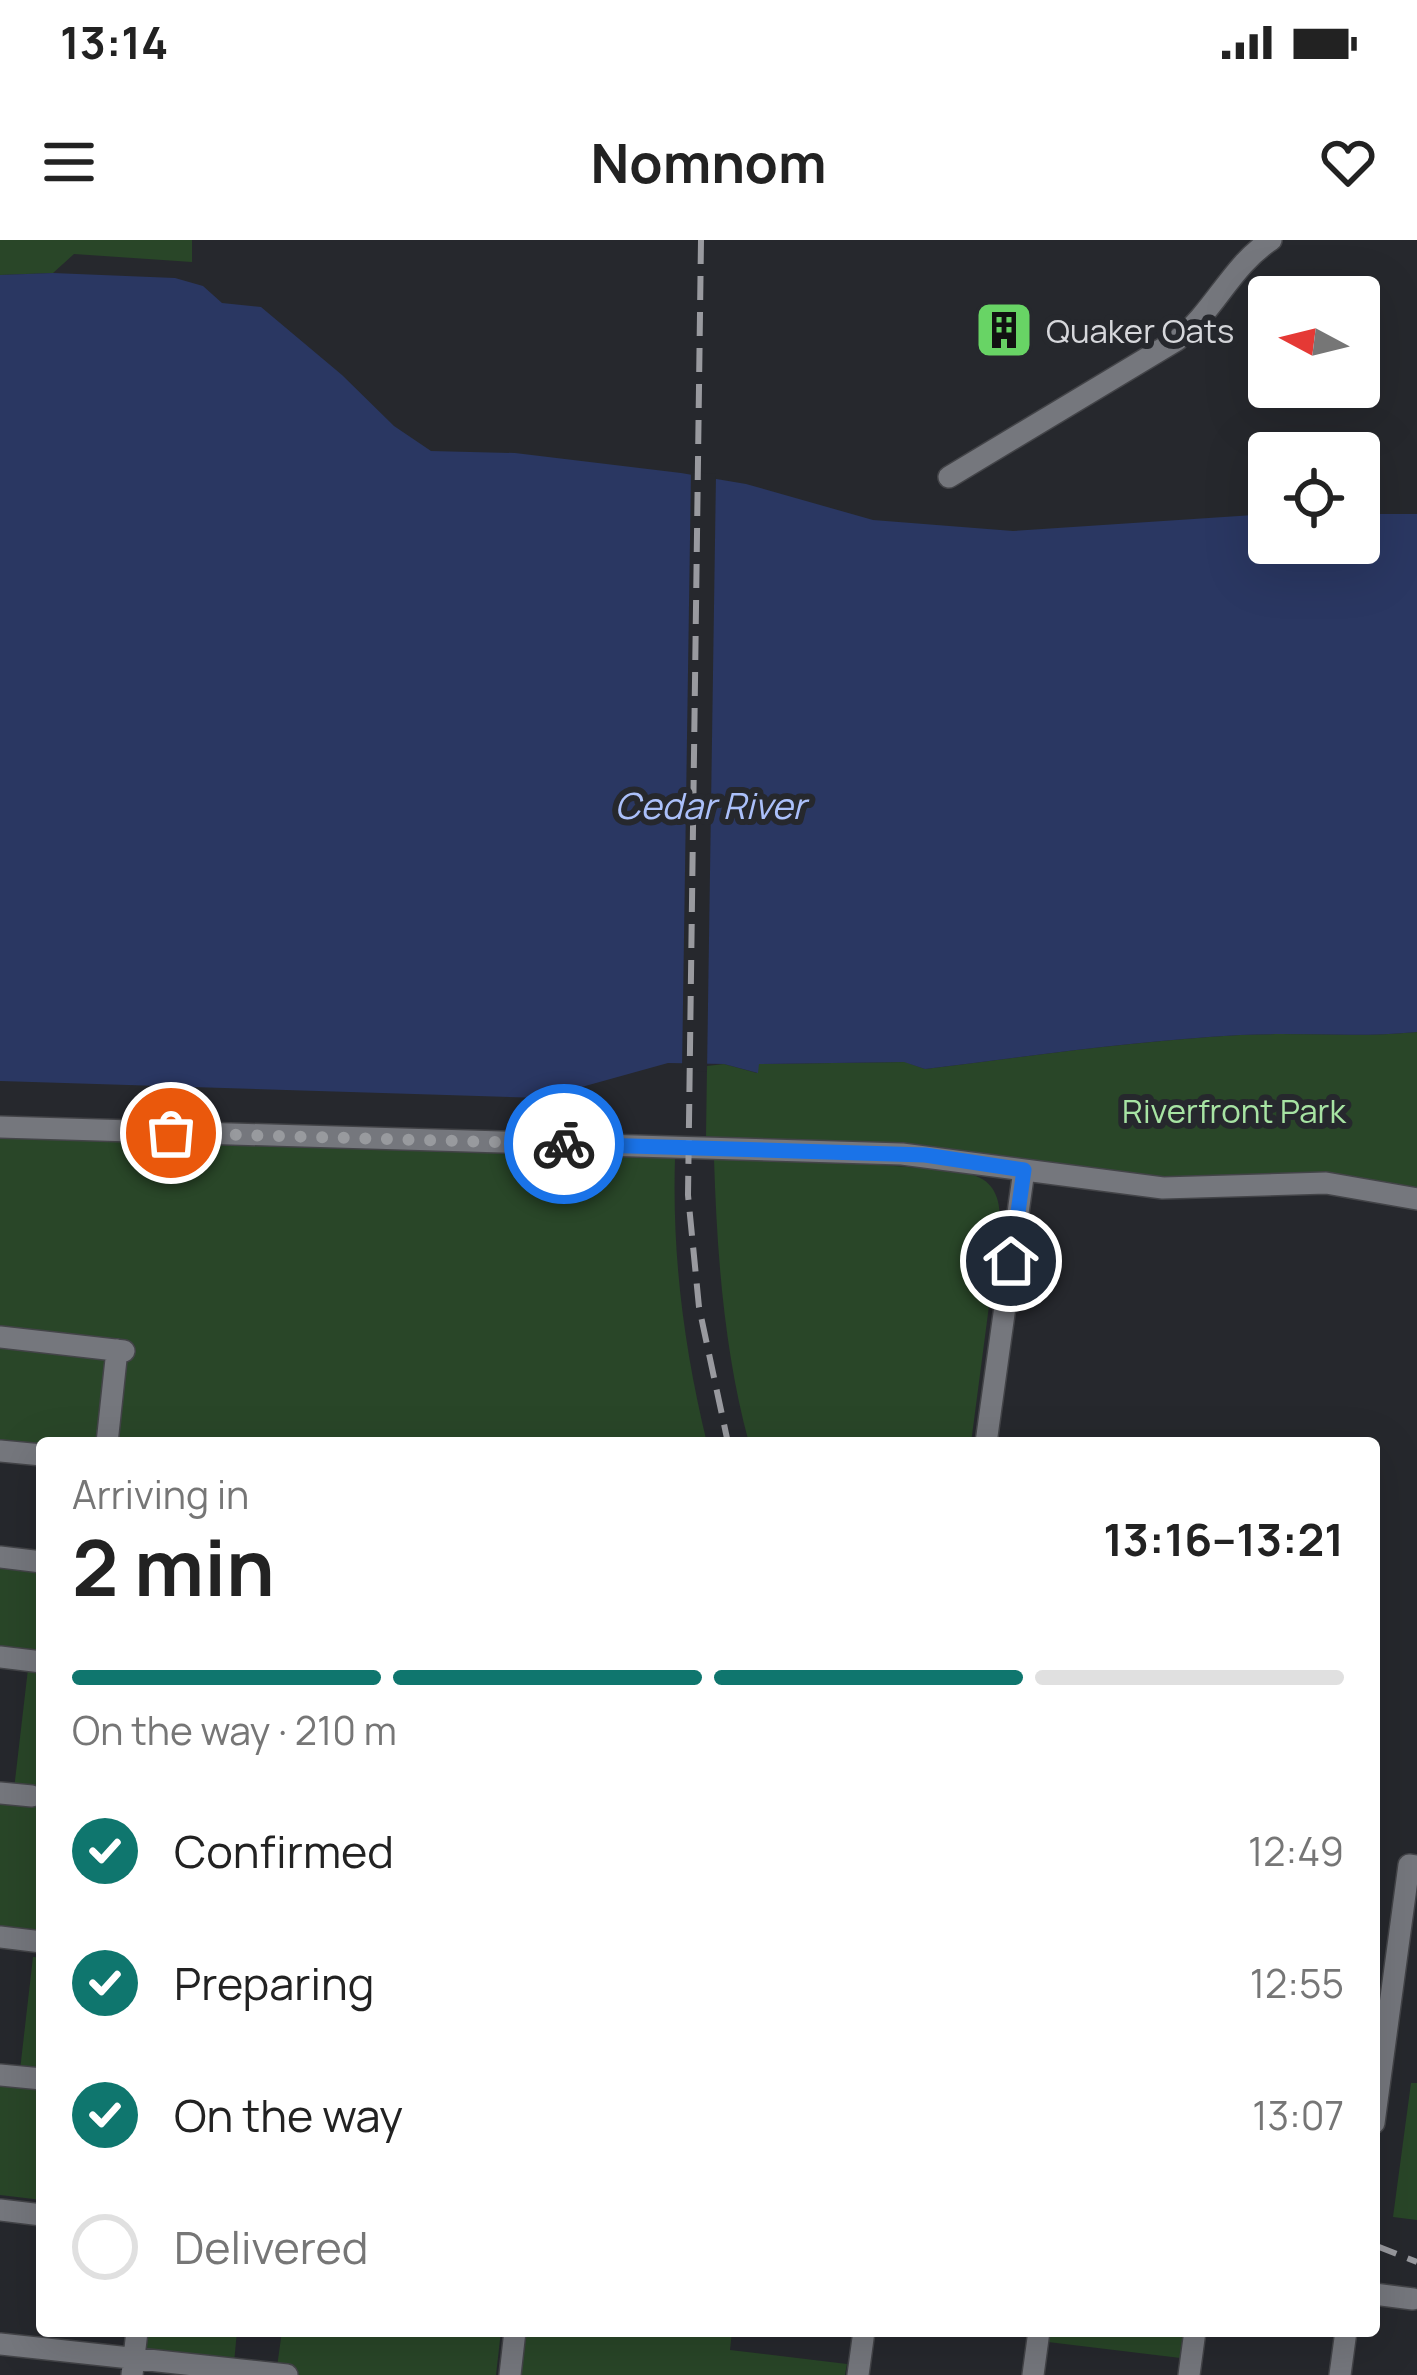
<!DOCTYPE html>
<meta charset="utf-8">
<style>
body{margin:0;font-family:Manrope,sans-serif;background:#f6f6f6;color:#222;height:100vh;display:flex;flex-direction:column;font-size:45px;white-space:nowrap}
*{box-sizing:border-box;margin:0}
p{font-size:39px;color:#767676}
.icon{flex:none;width:66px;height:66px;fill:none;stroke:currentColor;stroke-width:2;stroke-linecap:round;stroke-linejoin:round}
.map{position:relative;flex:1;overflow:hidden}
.panel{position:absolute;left:36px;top:1197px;width:1344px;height:900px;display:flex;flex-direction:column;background:#fff;border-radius:12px;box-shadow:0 12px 48px #0002}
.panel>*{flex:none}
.needle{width:78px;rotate:277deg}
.buttons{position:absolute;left:1248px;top:36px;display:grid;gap:24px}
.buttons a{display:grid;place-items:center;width:132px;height:132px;border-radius:12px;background:#fff;box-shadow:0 12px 48px #0002;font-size:60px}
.pin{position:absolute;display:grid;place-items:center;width:102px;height:102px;color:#fff;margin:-51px;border:6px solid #fff;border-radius:50%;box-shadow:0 3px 12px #0007}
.courier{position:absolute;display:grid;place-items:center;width:120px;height:120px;margin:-60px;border:9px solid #1a73e8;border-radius:50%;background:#fff;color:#222;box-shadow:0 3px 15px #0007}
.head em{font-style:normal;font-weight:700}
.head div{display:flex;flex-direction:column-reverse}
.head{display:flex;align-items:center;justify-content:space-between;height:204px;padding:0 36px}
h1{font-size:78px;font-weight:700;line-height:90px}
.bar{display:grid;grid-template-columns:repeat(4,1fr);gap:18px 12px;align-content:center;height:144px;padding:0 36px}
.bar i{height:15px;border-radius:9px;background:#e0e0e0}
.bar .on{background:#0f766e}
.bar p{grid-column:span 4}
ol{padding:0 36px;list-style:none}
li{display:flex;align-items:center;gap:36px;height:132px}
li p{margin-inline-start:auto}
li .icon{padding:12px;border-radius:50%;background:#0f766e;color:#fff;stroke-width:4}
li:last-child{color:#767676}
li i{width:66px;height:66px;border:6px solid #e0e0e0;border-radius:50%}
.status{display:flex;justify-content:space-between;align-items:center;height:84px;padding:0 60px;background:#fff;direction:ltr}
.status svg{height:33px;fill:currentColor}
header{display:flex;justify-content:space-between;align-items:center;height:156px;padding:0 36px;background:#fff;font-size:54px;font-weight:700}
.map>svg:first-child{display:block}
.green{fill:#294628}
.water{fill:#2a3762}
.pier{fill:#26282d}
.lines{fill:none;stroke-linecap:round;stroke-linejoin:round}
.minor-casing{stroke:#434448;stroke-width:24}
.minor{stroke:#75777d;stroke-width:21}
.rail{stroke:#999a9f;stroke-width:6;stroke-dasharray:24 12;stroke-linecap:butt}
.done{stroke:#989a9e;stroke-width:12;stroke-dasharray:0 21.6}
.route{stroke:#1a73e8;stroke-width:15}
.labels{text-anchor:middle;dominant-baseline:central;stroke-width:12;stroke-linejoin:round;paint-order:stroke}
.poi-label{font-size:33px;fill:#d6d7db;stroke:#26282d;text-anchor:start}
.park-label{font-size:33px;fill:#a7e4a3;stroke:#26282d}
.water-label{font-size:36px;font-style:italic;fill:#abc0fa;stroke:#26282d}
</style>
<div class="status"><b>13:14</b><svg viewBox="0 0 49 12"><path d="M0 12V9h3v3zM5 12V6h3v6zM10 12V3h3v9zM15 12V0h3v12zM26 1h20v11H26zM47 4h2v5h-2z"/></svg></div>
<header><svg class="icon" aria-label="menu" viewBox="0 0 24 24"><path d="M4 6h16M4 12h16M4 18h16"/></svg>Nomnom<svg class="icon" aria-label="heart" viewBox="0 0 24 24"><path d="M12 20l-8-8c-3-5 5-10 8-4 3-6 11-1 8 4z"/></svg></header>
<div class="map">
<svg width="1417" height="2135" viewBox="0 0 1417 2135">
<rect width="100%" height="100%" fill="#26282d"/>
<!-- green -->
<path class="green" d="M 0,0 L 192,0 L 192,22 L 74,14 L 53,33 L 0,35 Z
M 1417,792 L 1417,959 L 1372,950 L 1166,948 L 801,910 L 706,896 L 707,826 L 724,824 L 757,833 L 758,824 L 905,822 L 925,829 C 1030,816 1135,801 1240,795 C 1299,792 1358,798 1417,792 Z
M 0,898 L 675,918 C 672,1016 684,1108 707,1203 L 42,1203 L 42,1208 L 0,1203 Z
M 714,919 C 783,921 852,922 921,928 C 938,930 960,929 976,936 C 997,944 1000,963 1000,982 L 971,1203 L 749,1203 C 724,1111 717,1014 714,919 Z
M 42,1255 L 42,1415 L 0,1410 L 0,1312 L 35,1315 Z
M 28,1429 L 42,1430 L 42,1690 L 0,1686 L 0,1548 L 14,1549 Z
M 33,1717 L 42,1718 L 42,1960 L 0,1955 L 0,1828 L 20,1830 Z
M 1411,1843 L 1417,1843 L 1417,1980 L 1393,1977 Z
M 148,2091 L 237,2091 L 234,2123 L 277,2127 L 282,2091 L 501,2091 L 496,2135 L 222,2135 L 144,2126 Z
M 526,2091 L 732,2091 L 730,2110 L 847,2124 L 845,2135 L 521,2135 Z
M 1050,2091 L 1201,2091 L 1197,2120 L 1048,2102 Z"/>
<!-- water -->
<path class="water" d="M 53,33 L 175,38 L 203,46 L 222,63 L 261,67 L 342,135 L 394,186 L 431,211 L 515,213 L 681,233 L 746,244 L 873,280 L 1013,291 L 1269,274 L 1269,303 L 1359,303 L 1359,274 L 1417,274 L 1417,792 C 1358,798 1299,792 1240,795 C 1134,801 1030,816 925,829 L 904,822 L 759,824 L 758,833 L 724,824 L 668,823 L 542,858 L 0,841 L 0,35 Z"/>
<!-- pier -->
<path class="pier" d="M 691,232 L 716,234 L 707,832 L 682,830 Z"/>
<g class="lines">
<!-- minor casing -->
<g class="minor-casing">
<path id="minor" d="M 949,237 L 1177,100 C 1214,72 1231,26 1271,0
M 0,887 L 902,914 L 1163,948 L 1326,943 L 1417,959
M 0,1097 L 124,1111
M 107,1203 L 117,1110
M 986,1203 L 1024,930
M 0,1211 L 42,1215
M 0,1317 L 42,1322
M 0,1417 L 42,1422
M 0,1553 L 32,1556
M 0,1697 L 42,1702
M 0,1835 L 42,1839
M 1374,1883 L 1409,1625 L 1417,1626
M 0,1970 L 42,1975
M 1374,2054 L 1413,2059
M 0,2104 L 287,2135
M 132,2135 L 137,2091
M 510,2135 L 515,2091
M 858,2135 L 864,2091
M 1033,2135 L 1039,2091
M 1189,2135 L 1195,2091
M 1340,2135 L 1346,2091"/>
</g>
<!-- minor -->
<use href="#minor" class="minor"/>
<!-- rail -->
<path class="rail" d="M 701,0 L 688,955 L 699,1067 L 728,1203
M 1374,2005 L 1417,2022"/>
</g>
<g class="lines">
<!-- done -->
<path class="done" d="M 171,893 L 564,904"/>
<!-- route -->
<path class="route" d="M 564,904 L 925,915 L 1024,930 L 1011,1021"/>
</g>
<!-- icons -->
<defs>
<g id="building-square" transform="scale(3)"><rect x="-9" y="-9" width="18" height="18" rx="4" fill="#68d465" stroke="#26282d"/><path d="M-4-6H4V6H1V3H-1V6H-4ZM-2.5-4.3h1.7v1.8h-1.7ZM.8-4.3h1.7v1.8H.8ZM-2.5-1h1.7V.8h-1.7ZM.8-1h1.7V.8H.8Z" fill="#111"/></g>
</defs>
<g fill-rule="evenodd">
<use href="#building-square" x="1004" y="90"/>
</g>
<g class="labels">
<!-- poi labels -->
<g class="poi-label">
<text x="1046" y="90">Quaker Oats</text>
</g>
<!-- park labels -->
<g class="park-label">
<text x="1234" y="870">Riverfront Park</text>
</g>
<!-- water labels -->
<g class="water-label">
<text x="710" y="565">Cedar River</text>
</g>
</g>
</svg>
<div class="buttons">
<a><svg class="needle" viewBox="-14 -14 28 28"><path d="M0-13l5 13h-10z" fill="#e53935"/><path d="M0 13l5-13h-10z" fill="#767676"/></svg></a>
<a><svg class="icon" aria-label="locate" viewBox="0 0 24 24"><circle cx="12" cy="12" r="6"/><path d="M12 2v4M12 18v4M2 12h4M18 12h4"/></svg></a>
</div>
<div class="pin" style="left:171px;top:893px;background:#ea580c"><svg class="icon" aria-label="bag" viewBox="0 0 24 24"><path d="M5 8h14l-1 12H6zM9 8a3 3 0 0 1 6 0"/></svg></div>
<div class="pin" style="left:1011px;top:1021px;background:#1f2937"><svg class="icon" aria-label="home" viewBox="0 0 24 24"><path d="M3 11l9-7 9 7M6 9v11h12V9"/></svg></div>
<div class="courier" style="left:564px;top:904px"><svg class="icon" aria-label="bike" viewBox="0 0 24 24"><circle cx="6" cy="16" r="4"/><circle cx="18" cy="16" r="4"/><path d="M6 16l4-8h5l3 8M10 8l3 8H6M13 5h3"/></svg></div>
<section class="panel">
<div class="head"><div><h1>2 min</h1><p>Arriving in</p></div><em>13:16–13:21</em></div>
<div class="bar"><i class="on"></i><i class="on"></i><i class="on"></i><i></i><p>On the way · 210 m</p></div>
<ol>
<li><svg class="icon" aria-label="check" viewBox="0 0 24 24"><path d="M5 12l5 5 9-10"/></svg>Confirmed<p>12:49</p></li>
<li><svg class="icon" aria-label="check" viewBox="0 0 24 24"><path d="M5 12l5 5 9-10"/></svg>Preparing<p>12:55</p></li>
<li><svg class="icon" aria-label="check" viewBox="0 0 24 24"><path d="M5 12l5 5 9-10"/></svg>On the way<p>13:07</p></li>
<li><i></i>Delivered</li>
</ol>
</section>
</div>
